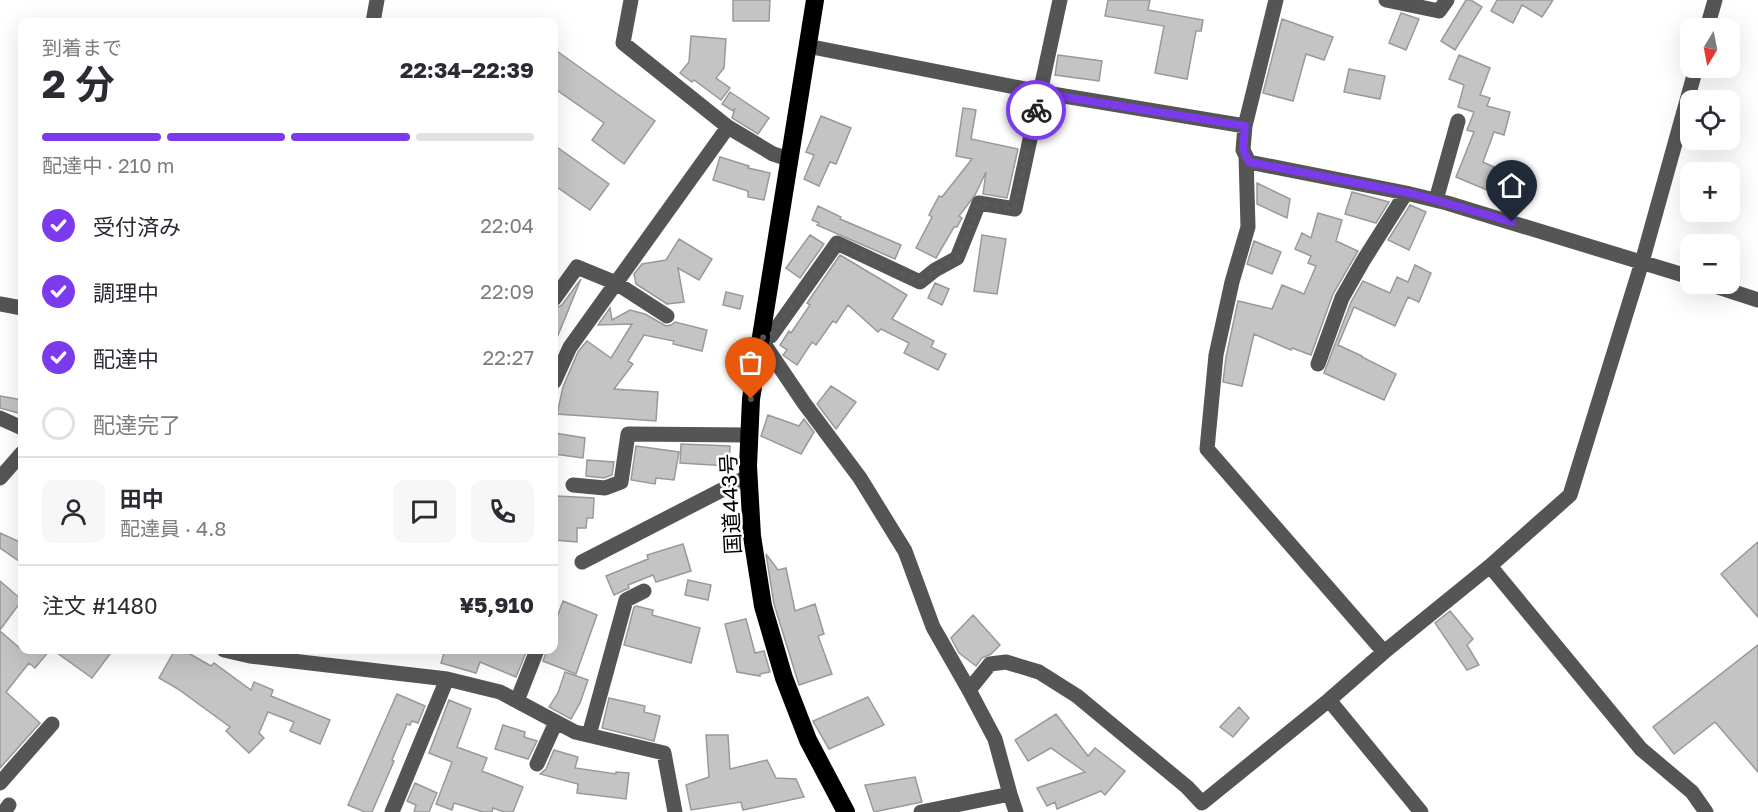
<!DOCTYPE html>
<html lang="ja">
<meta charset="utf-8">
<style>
body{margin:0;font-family:"Golos Text","Noto Sans JP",sans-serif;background:#f7f7f7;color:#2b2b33;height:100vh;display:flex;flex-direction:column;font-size:22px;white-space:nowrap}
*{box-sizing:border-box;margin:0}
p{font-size:20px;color:#7c7c81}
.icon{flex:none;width:33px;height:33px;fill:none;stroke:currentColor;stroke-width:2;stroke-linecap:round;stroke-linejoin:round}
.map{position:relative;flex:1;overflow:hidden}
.sheet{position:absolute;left:18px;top:18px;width:540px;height:636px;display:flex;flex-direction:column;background:#fff;border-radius:12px;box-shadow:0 6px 24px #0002}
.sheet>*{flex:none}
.needle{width:39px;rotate:190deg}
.fabs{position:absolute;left:1680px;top:18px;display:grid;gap:12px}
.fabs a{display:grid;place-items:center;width:60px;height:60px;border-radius:12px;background:#fff;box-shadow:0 6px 24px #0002;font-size:30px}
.pin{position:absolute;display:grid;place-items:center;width:51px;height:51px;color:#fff;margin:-62px -26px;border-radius:50% 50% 50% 0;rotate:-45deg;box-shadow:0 0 6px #0007}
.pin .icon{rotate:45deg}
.courier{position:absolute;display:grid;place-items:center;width:60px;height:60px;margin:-30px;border:4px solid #7c3aed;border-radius:50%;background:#fff;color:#222;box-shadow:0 2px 8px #0007}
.overview em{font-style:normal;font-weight:700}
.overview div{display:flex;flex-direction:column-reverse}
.overview{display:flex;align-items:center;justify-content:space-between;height:102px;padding:0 24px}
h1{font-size:39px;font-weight:700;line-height:45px}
.bar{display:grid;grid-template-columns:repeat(4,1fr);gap:9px 6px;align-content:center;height:72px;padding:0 24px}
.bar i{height:8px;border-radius:4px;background:#e1e1e2}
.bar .on{background:#7c3aed}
.bar p{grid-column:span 4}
.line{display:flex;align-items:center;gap:15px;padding:0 24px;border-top:2px solid #e1e1e2}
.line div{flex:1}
.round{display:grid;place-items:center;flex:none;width:63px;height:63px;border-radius:12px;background:#f7f7f7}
ol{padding:0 24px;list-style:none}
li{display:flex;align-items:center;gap:18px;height:66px}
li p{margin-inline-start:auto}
li .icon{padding:6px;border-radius:50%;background:#7c3aed;color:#fff;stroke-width:4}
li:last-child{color:#7c7c81}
li i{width:33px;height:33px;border:3px solid #e1e1e2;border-radius:50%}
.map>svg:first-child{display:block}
.building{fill:#c4c4c4;stroke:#999;stroke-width:1.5}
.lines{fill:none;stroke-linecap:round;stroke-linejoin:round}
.minor{stroke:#555;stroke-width:15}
.highway{stroke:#000;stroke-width:18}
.done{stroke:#595959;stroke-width:6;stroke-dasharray:0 10.8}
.route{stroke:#7c3aed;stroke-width:8}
.labels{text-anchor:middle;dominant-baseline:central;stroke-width:5;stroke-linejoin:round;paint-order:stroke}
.street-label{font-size:21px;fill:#000;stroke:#fff}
</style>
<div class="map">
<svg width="1758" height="812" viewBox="0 0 1758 812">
<rect width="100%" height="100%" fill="#fff"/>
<!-- building -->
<path class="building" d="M 733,0 L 770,0 L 769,21 L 733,21 Z
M 1108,0 L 1150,0 L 1148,10 L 1203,20 L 1201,31 L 1196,31 L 1187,79 L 1155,73 L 1164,26 L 1105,16 Z
M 1466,0 L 1471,0 L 1482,7 L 1455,50 L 1441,41 Z
M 1497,0 L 1553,0 L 1542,17 L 1522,5 L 1513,23 L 1491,11 Z
M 1401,13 L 1419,19 L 1406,50 L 1389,43 Z
M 1282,19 L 1333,37 L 1324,60 L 1306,54 L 1293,101 L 1263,93 Z
M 691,36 L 726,39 L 724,68 L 716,78 L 730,88 L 721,100 L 694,80 L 692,82 L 680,73 L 689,62 Z
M 554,49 L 655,121 L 624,164 L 592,140 L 604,123 L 554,88 Z
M 1058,55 L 1102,61 L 1099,81 L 1055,75 Z
M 1459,55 L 1490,68 L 1480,95 L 1490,98 L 1487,106 L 1510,112 L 1504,135 L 1494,132 L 1483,162 L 1496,168 L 1487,190 L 1456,177 L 1474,132 L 1467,130 L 1474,112 L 1458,107 L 1464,85 L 1449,79 Z
M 1349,69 L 1385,76 L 1380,99 L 1344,92 Z
M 730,92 L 769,118 L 758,134 L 732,118 L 735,108 L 733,111 L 722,104 Z
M 963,108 L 976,110 L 971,139 L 1018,149 L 1007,198 L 983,194 L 986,172 L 975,195 L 959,216 L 962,218 L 957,227 L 954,227 L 936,258 L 916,248 L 932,217 L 929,215 L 939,196 L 942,197 L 972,159 L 956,156 Z
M 821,116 L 851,128 L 836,164 L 830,162 L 819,186 L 804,179 L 814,155 L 806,152 Z
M 554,145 L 609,184 L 590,210 L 554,185 Z
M 720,157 L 749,166 L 748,168 L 770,173 L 764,200 L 748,197 L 748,191 L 713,180 Z
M 1257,183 L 1290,199 L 1287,218 L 1257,204 Z
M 1352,192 L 1389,202 L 1376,223 L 1345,214 Z
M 1410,205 L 1426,212 L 1409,250 L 1388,240 Z
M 818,206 L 841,217 L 840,219 L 901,245 L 895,259 L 817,225 L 819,223 L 812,220 Z
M 1318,213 L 1342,220 L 1336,241 L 1358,251 L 1333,294 L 1311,355 L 1292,348 L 1291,350 L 1254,334 L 1242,386 L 1223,382 L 1226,357 L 1238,301 L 1272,309 L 1282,285 L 1304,294 L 1316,266 L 1308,263 L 1311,256 L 1295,249 L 1302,233 L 1311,238 Z
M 810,235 L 824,244 L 800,278 L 786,268 Z
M 982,235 L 1006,239 L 997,294 L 974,291 Z
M 679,239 L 712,259 L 699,280 L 678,268 L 684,302 L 667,304 L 636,284 L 634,274 L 642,264 L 666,260 Z
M 1254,241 L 1281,252 L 1272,274 L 1247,264 Z
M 840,255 L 907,295 L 892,319 L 934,341 L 931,347 L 946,354 L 938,370 L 904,353 L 909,343 L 881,329 L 878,332 L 848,305 L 836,323 L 833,321 L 816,345 L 812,342 L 797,365 L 784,356 L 783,355 L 787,350 L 780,345 L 789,331 L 791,333 L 810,305 L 807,303 Z
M 1415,265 L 1431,273 L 1419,302 L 1408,297 L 1395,326 L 1354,307 L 1338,345 L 1362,356 L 1362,357 L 1396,374 L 1384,400 L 1324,373 L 1351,302 L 1363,281 L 1390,293 L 1397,277 L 1408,282 Z
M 581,279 L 554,345 L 554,309 L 562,305 Z
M 935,283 L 949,289 L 942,305 L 928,298 Z
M 726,292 L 743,296 L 740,309 L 723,305 Z
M 610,308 L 612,320 L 630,310 L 645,314 L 666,326 L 671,325 L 675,322 L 707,330 L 702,351 L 673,344 L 674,341 L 644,335 L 628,361 L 633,364 L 614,389 L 658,392 L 656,421 L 557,414 L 563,387 L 578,352 L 587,341 L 611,358 L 632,324 L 598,325 Z
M 831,386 L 856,402 L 836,429 L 817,404 Z
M 0,396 L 22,400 L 22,414 L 0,408 Z
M 768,415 L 799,426 L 804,419 L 814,432 L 801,454 L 761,436 Z
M 554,433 L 585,438 L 583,458 L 554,454 Z
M 681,444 L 730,446 L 729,466 L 680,463 Z
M 636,446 L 679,452 L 674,480 L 656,478 L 655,484 L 631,480 Z
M 587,460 L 614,462 L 612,475 L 604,478 L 586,476 Z
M 557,496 L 594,498 L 593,518 L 587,518 L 586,528 L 577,528 L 577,542 L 554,540 Z
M 0,533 L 22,543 L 22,563 L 0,548 Z
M 1758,542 L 1758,617 L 1721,574 Z
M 683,544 L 691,571 L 656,582 L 653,575 L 628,585 L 629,588 L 614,595 L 606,576 L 648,559 L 647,555 Z
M 766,554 L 778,570 L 786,568 L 795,611 L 815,604 L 824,634 L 818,636 L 832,674 L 799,685 L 774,604 Z
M 688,580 L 711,585 L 708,600 L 685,595 Z
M 0,581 L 22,600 L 0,630 Z
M 563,601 L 597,615 L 576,674 L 543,661 L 547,650 L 554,650 L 554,625 Z
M 636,606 L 653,610 L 652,615 L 700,628 L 691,663 L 624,645 L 634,607 Z
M 1450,611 L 1473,639 L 1467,645 L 1479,665 L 1467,670 L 1435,623 Z
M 973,615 L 1000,645 L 991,654 L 982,658 L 976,666 L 959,653 L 951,638 Z
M 746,619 L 755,653 L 764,651 L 770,672 L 760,674 L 760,676 L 737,672 L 725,624 Z
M 0,631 L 22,650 L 50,650 L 35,668 L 29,663 L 6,692 L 40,723 L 0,768 Z
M 1758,645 L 1758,772 L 1715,722 L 1674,754 L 1653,727 Z
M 53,650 L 113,650 L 92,678 Z
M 175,650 L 183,650 L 211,666 L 214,663 L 251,690 L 254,682 L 273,690 L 271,696 L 330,720 L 320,744 L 290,731 L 294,722 L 268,712 L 259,733 L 264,738 L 249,753 L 226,731 L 230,727 L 178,689 L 159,678 Z
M 445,650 L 527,650 L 516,677 L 480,662 L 476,673 L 441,663 Z
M 565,672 L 588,680 L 580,703 L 571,719 L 549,707 L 558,693 Z
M 397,694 L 425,706 L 418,723 L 412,721 L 410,725 L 407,724 L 392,760 L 394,761 L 372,812 L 365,812 L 348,805 Z
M 868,697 L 884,725 L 829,749 L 813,721 Z
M 609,698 L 645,706 L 644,712 L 660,716 L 654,741 L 602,728 Z
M 449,700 L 471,709 L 457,747 L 487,758 L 482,771 L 523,787 L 513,812 L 504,812 L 493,808 L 492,812 L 483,812 L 454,803 L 452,810 L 436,804 L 452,762 L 429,753 Z
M 1239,707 L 1249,718 L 1233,737 L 1220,727 Z
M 1056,714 L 1088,756 L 1095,748 L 1125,771 L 1105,795 L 1101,791 L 1057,809 L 1055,802 L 1047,806 L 1037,788 L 1085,772 L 1051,748 L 1028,761 L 1015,740 Z
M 503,725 L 525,732 L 524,737 L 537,741 L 528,759 L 495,749 Z
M 706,735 L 728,735 L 730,769 L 767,760 L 776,778 L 796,779 L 804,797 L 743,810 L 741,802 L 691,810 L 686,785 L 709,777 Z
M 554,750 L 578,757 L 575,768 L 616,774 L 616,772 L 629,773 L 626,799 L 577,793 L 578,784 L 540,774 L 546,769 Z
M 915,777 L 922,802 L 874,812 L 865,785 Z
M 415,783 L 437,793 L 429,812 L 414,812 L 416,805 L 407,801 Z"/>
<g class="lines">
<!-- minor -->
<path class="minor" d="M 631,0 L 623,43 L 728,127 L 773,154 L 789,159
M 1276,0 L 1245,126 L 1243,150 L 1249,162 L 1406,193 L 1447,203 L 1690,277
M 1386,0 L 1439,11 L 1447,0
M 373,22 L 377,0
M 1707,28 L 1715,0
M 807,46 L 1040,92 L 1245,126
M 1246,156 L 1248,227 L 1232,282 L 1216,355 L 1207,449 L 1384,652
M 1436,200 L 1458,121
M 1709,284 L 1758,300
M 554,299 L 577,267 L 616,283 L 667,316
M 0,304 L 22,308
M 1318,364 L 1342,298 L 1363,261 L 1406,193
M 554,382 L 570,347 L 728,127
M 0,418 L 22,428
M 0,478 L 22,453
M 573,485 L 605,488 L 621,482 L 628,434 L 749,435
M 582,562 L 749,476
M 1490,566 L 1641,749 L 1692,792 L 1706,812
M 224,650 L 250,656 L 447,679 L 500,692 L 575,732 L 664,753 L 675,812
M 969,690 L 933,627 L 905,551 L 860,478 L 804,403 L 760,338 L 771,336 L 837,243 L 920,282 L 935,270 L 957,258 L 979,203 L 1015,209 L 1060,0
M 1329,700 L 1421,812
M 517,701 L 537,650
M 589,735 L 626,600 L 644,591
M 537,764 L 556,722
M 0,783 L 52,724
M 1010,794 L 1016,812
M 4,812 L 9,805
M 392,812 L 447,679
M 921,812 L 1010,794 L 995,739 L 969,690 L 990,664 L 1006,662 L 1039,672 L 1077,696 L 1187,787 L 1202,803 L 1329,700 L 1384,652 L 1490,566 L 1570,495 L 1642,262 L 1696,68"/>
<!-- highway -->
<path class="highway" d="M 815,0 L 751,399 L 748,466 L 752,536 L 763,606 L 784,678 L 808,740 L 846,812"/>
</g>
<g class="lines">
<!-- done -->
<path class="done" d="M 751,399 L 760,338 L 771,336 L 837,243 L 920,282 L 935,270 L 957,258 L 979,203 L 1015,209 L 1036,110"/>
<!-- route -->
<path class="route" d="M 1036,110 L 1040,93 L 1245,126 L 1243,150 L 1249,162 L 1414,194 L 1512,222"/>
</g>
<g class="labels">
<!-- street labels -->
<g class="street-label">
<text transform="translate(730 504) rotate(-93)">国道443号</text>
</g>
</g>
</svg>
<div class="fabs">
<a><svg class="needle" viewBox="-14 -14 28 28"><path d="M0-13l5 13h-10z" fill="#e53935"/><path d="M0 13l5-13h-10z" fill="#7c7c81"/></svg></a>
<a><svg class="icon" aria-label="locate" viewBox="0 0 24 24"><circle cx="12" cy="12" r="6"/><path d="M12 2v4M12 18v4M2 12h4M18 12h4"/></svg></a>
<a>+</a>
<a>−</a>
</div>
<div class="pin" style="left:751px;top:399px;background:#ea580c"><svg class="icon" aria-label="bag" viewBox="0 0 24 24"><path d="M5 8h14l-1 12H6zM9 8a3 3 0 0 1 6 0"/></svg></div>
<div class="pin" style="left:1512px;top:222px;background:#1f2937"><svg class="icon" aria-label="home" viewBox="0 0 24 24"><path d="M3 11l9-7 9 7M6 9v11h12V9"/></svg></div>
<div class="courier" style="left:1036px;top:110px"><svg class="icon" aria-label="bike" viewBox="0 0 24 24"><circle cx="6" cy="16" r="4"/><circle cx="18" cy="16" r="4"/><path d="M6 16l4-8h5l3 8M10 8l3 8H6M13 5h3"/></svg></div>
<section class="sheet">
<div class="overview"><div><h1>2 分</h1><p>到着まで</p></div><em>22:34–22:39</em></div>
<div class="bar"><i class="on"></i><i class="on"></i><i class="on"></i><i></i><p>配達中 · 210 m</p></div>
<ol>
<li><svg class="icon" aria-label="check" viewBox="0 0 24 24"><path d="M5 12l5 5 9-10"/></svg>受付済み<p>22:04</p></li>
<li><svg class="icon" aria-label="check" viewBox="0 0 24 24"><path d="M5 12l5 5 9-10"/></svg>調理中<p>22:09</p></li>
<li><svg class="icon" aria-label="check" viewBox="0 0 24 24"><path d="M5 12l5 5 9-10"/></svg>配達中<p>22:27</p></li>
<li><i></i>配達完了</li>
</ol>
<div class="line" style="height:108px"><a class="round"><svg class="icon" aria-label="person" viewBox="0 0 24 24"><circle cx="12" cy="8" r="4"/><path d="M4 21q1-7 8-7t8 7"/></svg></a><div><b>田中</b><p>配達員 · 4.8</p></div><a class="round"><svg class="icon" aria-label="chat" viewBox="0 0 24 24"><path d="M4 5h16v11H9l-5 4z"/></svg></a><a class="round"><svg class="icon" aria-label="phone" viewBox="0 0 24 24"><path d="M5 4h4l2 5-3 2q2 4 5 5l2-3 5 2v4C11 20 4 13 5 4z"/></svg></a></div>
<div class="line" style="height:78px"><div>注文 #1480</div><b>¥5,910</b></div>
</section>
</div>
